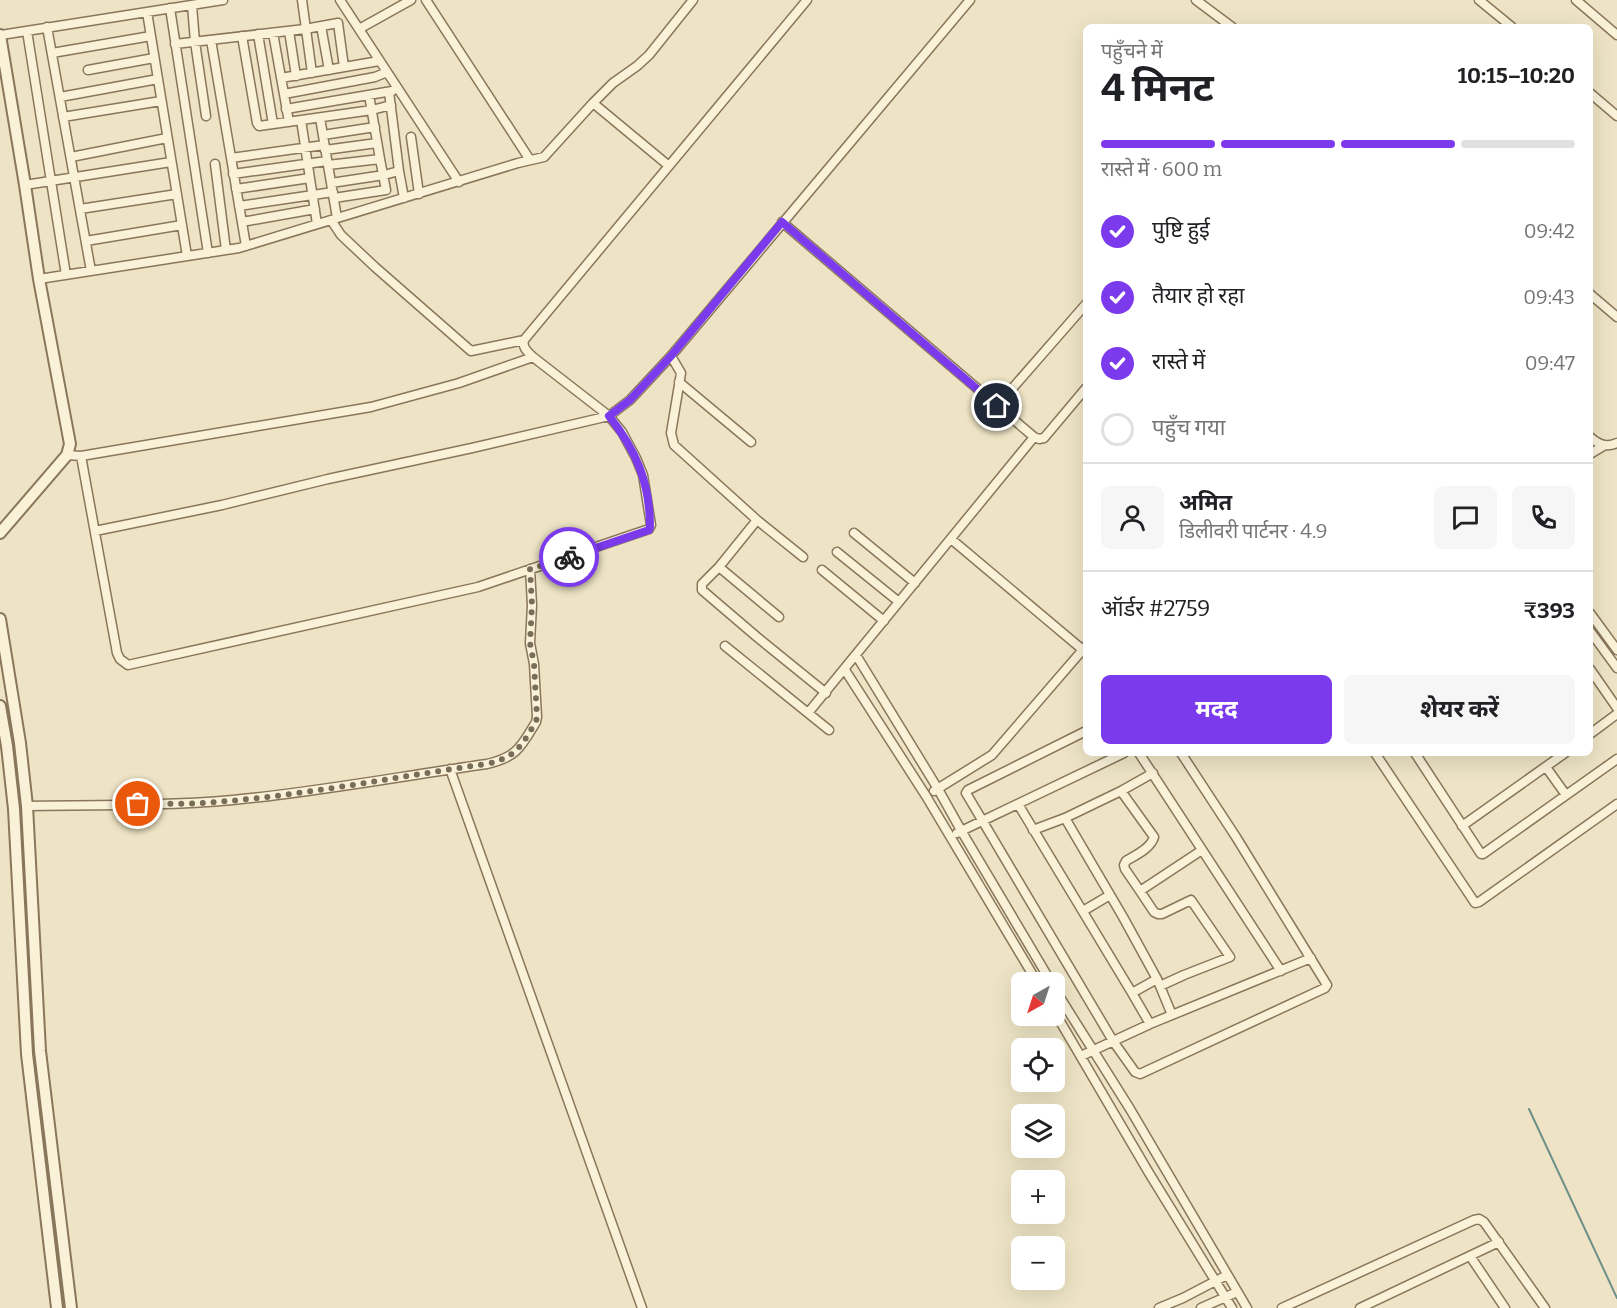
<!DOCTYPE html>
<html lang="hi">
<meta charset="utf-8">
<style>
body{margin:0;font-family:Bitter,"Noto Sans Devanagari",serif;background:#f6f6f6;color:#202124;height:100vh;display:flex;flex-direction:column;font-size:22px;white-space:nowrap}
*{box-sizing:border-box;margin:0}
p{font-size:20px;color:#757577}
.icon{flex:none;width:33px;height:33px;fill:none;stroke:currentColor;stroke-width:2;stroke-linecap:round;stroke-linejoin:round}
.map{position:relative;flex:1;overflow:hidden}
.panel{position:absolute;left:1083px;top:24px;width:510px;height:732px;display:flex;flex-direction:column;background:#fff;border-radius:9px;box-shadow:0 6px 24px #0002}
.panel>*{flex:none}
.needle{width:39px;rotate:219deg}
.tools{position:absolute;left:1011px;top:972px;display:grid;gap:12px}
.tools a{display:grid;place-items:center;width:54px;height:54px;border-radius:9px;background:#fff;box-shadow:0 6px 24px #0002;font-size:30px}
.pin{position:absolute;display:grid;place-items:center;width:51px;height:51px;color:#fff;margin:-26px;border:3px solid #fff;border-radius:50%;box-shadow:0 2px 6px #0007}
.courier{position:absolute;display:grid;place-items:center;width:60px;height:60px;margin:-30px;border:4px solid #7c3aed;border-radius:50%;background:#fff;color:#222;box-shadow:0 2px 8px #0007}
.summary em{font-style:normal;font-weight:700}
.summary div{display:flex;flex-direction:column-reverse}
.summary{display:flex;align-items:center;justify-content:space-between;height:102px;padding:0 18px}
h1{font-size:39px;font-weight:700;line-height:45px}
.bar{display:grid;grid-template-columns:repeat(4,1fr);gap:9px 6px;align-content:center;height:72px;padding:0 18px}
.bar i{height:8px;border-radius:4px;background:#e0e0e0}
.bar .current{background:#7c3aed}
.bar p{grid-column:span 4}
.line{display:flex;align-items:center;gap:15px;padding:0 18px;border-top:2px solid #e0e0e0}
.line div{flex:1}
.round{display:grid;place-items:center;flex:none;width:63px;height:63px;border-radius:9px;background:#f6f6f6}
ol{padding:0 18px;list-style:none}
li{display:flex;align-items:center;gap:18px;height:66px}
li p{margin-inline-start:auto}
li .icon{padding:6px;border-radius:50%;background:#7c3aed;color:#fff;stroke-width:4}
li:last-child{color:#757577}
li i{width:33px;height:33px;border:3px solid #e0e0e0;border-radius:50%}
.primary-button{display:flex;gap:12px;margin-top:auto;padding:12px 18px}
.primary-button a{flex:1;height:69px;border-radius:9px;background:#7c3aed;color:#fff;font-size:24px;font-weight:700;line-height:69px;text-align:center}
.primary-button a+a{background:#f6f6f6;color:#202124}
.map>svg:first-child{display:block}
.lines{fill:none;stroke-linecap:round;stroke-linejoin:round}
.stream{stroke:#6d9089;stroke-width:2}
.minor-casing{stroke:#89765b;stroke-width:11}
.tertiary-casing{stroke:#89765b;stroke-width:14}
.minor{stroke:#f9f1d8;stroke-width:8}
.tertiary{stroke:#f9f1d8;stroke-width:10}
.done{stroke:#786d59;stroke-width:6;stroke-dasharray:0 10.8}
.route{stroke:#7c3aed;stroke-width:8}
</style>
<div class="map">
<svg width="1617" height="1308" viewBox="0 0 1617 1308">
<rect width="100%" height="100%" fill="#eee4c5"/>
<g class="lines">
<!-- stream -->
<path class="stream" d="M 1529,1109 L 1617,1298"/>
<!-- minor casing -->
<g class="minor-casing">
<path id="minor" d="M 302,0 L 312,73
M 340,0 L 459,182
M 426,0 L 530,160
M 1196,0 L 1232,27
M 1479,0 L 1512,27
M 1576,0 L 1617,35
M 192,5 L 195,42 L 206,116
M 170,8 L 208,253
M 147,12 L 187,256
M 321,26 L 329,70
M 47,27 L 91,271
M 359,29 L 411,0
M 27,31 L 66,275
M 289,31 L 296,76
M 273,33 L 289,122
M 258,34 L 273,124
M 1,35 L 223,0
M 242,36 L 257,123 L 259,126 L 372,110 L 391,105
M 211,40 L 246,246
M 175,44 L 305,29 L 338,23 L 344,67
M 52,53 L 151,36
M 88,70 L 154,58
M 281,78 L 379,61
M 1590,93 L 1617,116
M 284,94 L 375,77 L 387,72
M 60,97 L 158,79
M 593,103 L 613,83 L 637,66 L 649,55 L 693,0
M 286,109 L 392,91
M 63,117 L 161,101
M 320,118 L 337,218
M 301,120 L 317,224
M 323,135 L 375,127
M 411,137 L 419,194
M 325,150 L 377,143
M 71,157 L 167,138
M 231,158 L 324,145
M 215,164 L 226,250
M 328,165 L 380,159 L 369,95
M 399,171 L 404,198
M 233,174 L 327,161
M 331,183 L 384,175 L 399,171 L 389,92
M 25,185 L 171,162
M 236,189 L 310,178
M 334,198 L 386,190 L 380,159
M 239,206 L 333,192
M 80,209 L 177,194
M 331,220 L 341,235 L 375,267 L 471,351 L 524,340
M 242,222 L 315,209
M 782,222 L 1034,437 L 808,713
M 86,241 L 182,225
M 39,279 L 239,248 L 518,163 L 544,157 L 593,103 L 669,166
M 1590,294 L 1617,317
M 679,382 L 751,442
M 997,406 L 1086,304
M 1034,437 L 1039,439 L 1044,438 L 1086,388
M 1590,437 C 1598,444 1606,448 1617,443
M 1590,454 L 1605,445
M 67,455 L 81,456 L 371,407 L 459,383 L 533,357
M 81,456 L 117,653 L 120,659 L 128,665 L 478,587 L 649,529 L 651,525 L 643,475 L 636,458 L 622,432 L 609,416 L 533,357 C 528,352 522,348 524,340 L 807,0
M 757,520 L 803,557
M 95,531 L 222,505 L 328,479 L 472,448 L 609,416 L 630,400 L 671,356
M 854,533 L 915,583
M 951,539 L 1083,650
M 837,552 L 899,602
M 719,567 L 702,584 L 702,590 L 757,637 L 826,693
M 822,570 L 884,621
M 1590,613 L 1617,650
M 779,617 L 719,567 L 757,520 L 674,445 L 671,433 L 681,373 L 671,356 L 970,0
M 1590,631 L 1617,668
M 725,646 L 829,730
M 856,655 L 938,789 L 962,832 L 1051,982
M 1590,669 L 1617,708
M 845,670 L 926,796 L 1037,982
M 1086,731 L 968,790 L 966,793 L 1113,1041 L 1135,1072 L 1140,1074 L 1325,988 L 1327,985 L 1236,837 L 1181,753
M 1590,734 L 1617,714
M 1139,753 L 1281,971
M 1375,753 L 1475,903 L 1479,902 L 1617,804
M 1415,753 L 1481,854 L 1483,854 L 1617,759
M 1546,767 L 1566,795
M 450,769 L 642,1308
M 934,791 L 992,755 L 1086,646
M 1121,791 L 1153,773
M 1018,804 L 1132,993 L 1150,1024
M 27,806 C 96,805 165,806 233,800 C 318,792 402,776 487,764 C 517,757 521,747 536,722 L 537,717 L 534,664 L 530,643 L 532,605 L 530,569
M 1462,826 L 1565,753
M 1033,830 L 1065,818
M 957,833 L 1124,753
M 1140,891 L 1154,912 L 1158,914 L 1162,914 L 1191,900 L 1230,957 L 1184,975 L 1160,986 L 1157,979
M 1083,911 L 1110,895
M 1160,986 L 1172,1015
M 1054,988 L 1130,1109 L 1247,1308
M 1132,993 L 1157,979 L 1123,917 L 1065,818 L 1121,791 L 1154,837 C 1151,848 1136,855 1126,861 L 1124,865 L 1125,869 L 1140,891 L 1202,850
M 1054,1011 L 1149,1173 L 1232,1308
M 1081,1056 L 1150,1024 L 1311,958
M 1470,1256 L 1505,1308
M 1159,1308 L 1183,1298 L 1227,1275
M 1201,1308 L 1237,1292
M 1282,1308 L 1474,1220 L 1479,1219 L 1484,1222 L 1545,1308
M 1360,1308 L 1499,1242"/>
</g>
<!-- tertiary casing -->
<g class="tertiary-casing">
<path id="tertiary" d="M 0,35 L 25,185 L 39,279 L 70,444 L 67,455 L 0,533
M 0,619 L 20,743 L 27,806 L 40,1051 L 71,1308
M 0,706 L 7,746 L 14,809 L 27,1054 L 57,1308"/>
</g>
<!-- minor -->
<use href="#minor" class="minor"/>
<!-- tertiary -->
<use href="#tertiary" class="tertiary"/>
</g>
<g class="lines">
<!-- done -->
<path class="done" d="M 138,804 C 159,804 181,804 202,803 C 298,797 392,777 487,764 C 518,756 520,747 536,722 L 537,717 L 534,664 L 530,643 L 532,605 L 530,569 L 569,557"/>
<!-- route -->
<path class="route" d="M 569,557 L 649,530 L 650,527 C 650,483 636,450 609,416 L 630,400 L 671,356 L 782,222 L 997,406"/>
</g>
</svg>
<div class="tools">
<a><svg class="needle" viewBox="-14 -14 28 28"><path d="M0-13l5 13h-10z" fill="#e53935"/><path d="M0 13l5-13h-10z" fill="#757577"/></svg></a>
<a><svg class="icon" aria-label="locate" viewBox="0 0 24 24"><circle cx="12" cy="12" r="6"/><path d="M12 2v4M12 18v4M2 12h4M18 12h4"/></svg></a>
<a><svg class="icon" aria-label="layers" viewBox="0 0 24 24"><path d="M12 4l9 5-9 5-9-5zM3 14l9 5 9-5"/></svg></a>
<a>+</a>
<a>−</a>
</div>
<div class="pin" style="left:138px;top:804px;background:#ea580c"><svg class="icon" aria-label="bag" viewBox="0 0 24 24"><path d="M5 8h14l-1 12H6zM9 8a3 3 0 0 1 6 0"/></svg></div>
<div class="pin" style="left:997px;top:406px;background:#1f2937"><svg class="icon" aria-label="home" viewBox="0 0 24 24"><path d="M3 11l9-7 9 7M6 9v11h12V9"/></svg></div>
<div class="courier" style="left:569px;top:557px"><svg class="icon" aria-label="bike" viewBox="0 0 24 24"><circle cx="6" cy="16" r="4"/><circle cx="18" cy="16" r="4"/><path d="M6 16l4-8h5l3 8M10 8l3 8H6M13 5h3"/></svg></div>
<section class="panel">
<div class="summary"><div><h1>4 मिनट</h1><p>पहुँचने में</p></div><em>10:15–10:20</em></div>
<div class="bar"><i class="current"></i><i class="current"></i><i class="current"></i><i></i><p>रास्ते में · 600 m</p></div>
<ol>
<li><svg class="icon" aria-label="check" viewBox="0 0 24 24"><path d="M5 12l5 5 9-10"/></svg>पुष्टि हुई<p>09:42</p></li>
<li><svg class="icon" aria-label="check" viewBox="0 0 24 24"><path d="M5 12l5 5 9-10"/></svg>तैयार हो रहा<p>09:43</p></li>
<li><svg class="icon" aria-label="check" viewBox="0 0 24 24"><path d="M5 12l5 5 9-10"/></svg>रास्ते में<p>09:47</p></li>
<li><i></i>पहुँच गया</li>
</ol>
<div class="line" style="height:108px"><a class="round"><svg class="icon" aria-label="person" viewBox="0 0 24 24"><circle cx="12" cy="8" r="4"/><path d="M4 21q1-7 8-7t8 7"/></svg></a><div><b>अमित</b><p>डिलीवरी पार्टनर · 4.9</p></div><a class="round"><svg class="icon" aria-label="chat" viewBox="0 0 24 24"><path d="M4 5h16v11H9l-5 4z"/></svg></a><a class="round"><svg class="icon" aria-label="phone" viewBox="0 0 24 24"><path d="M5 4h4l2 5-3 2q2 4 5 5l2-3 5 2v4C11 20 4 13 5 4z"/></svg></a></div>
<div class="line" style="height:78px"><div>ऑर्डर #2759</div><b>₹393</b></div>
<div class="primary-button"><a>मदद</a><a>शेयर करें</a></div>
</section>
</div>
